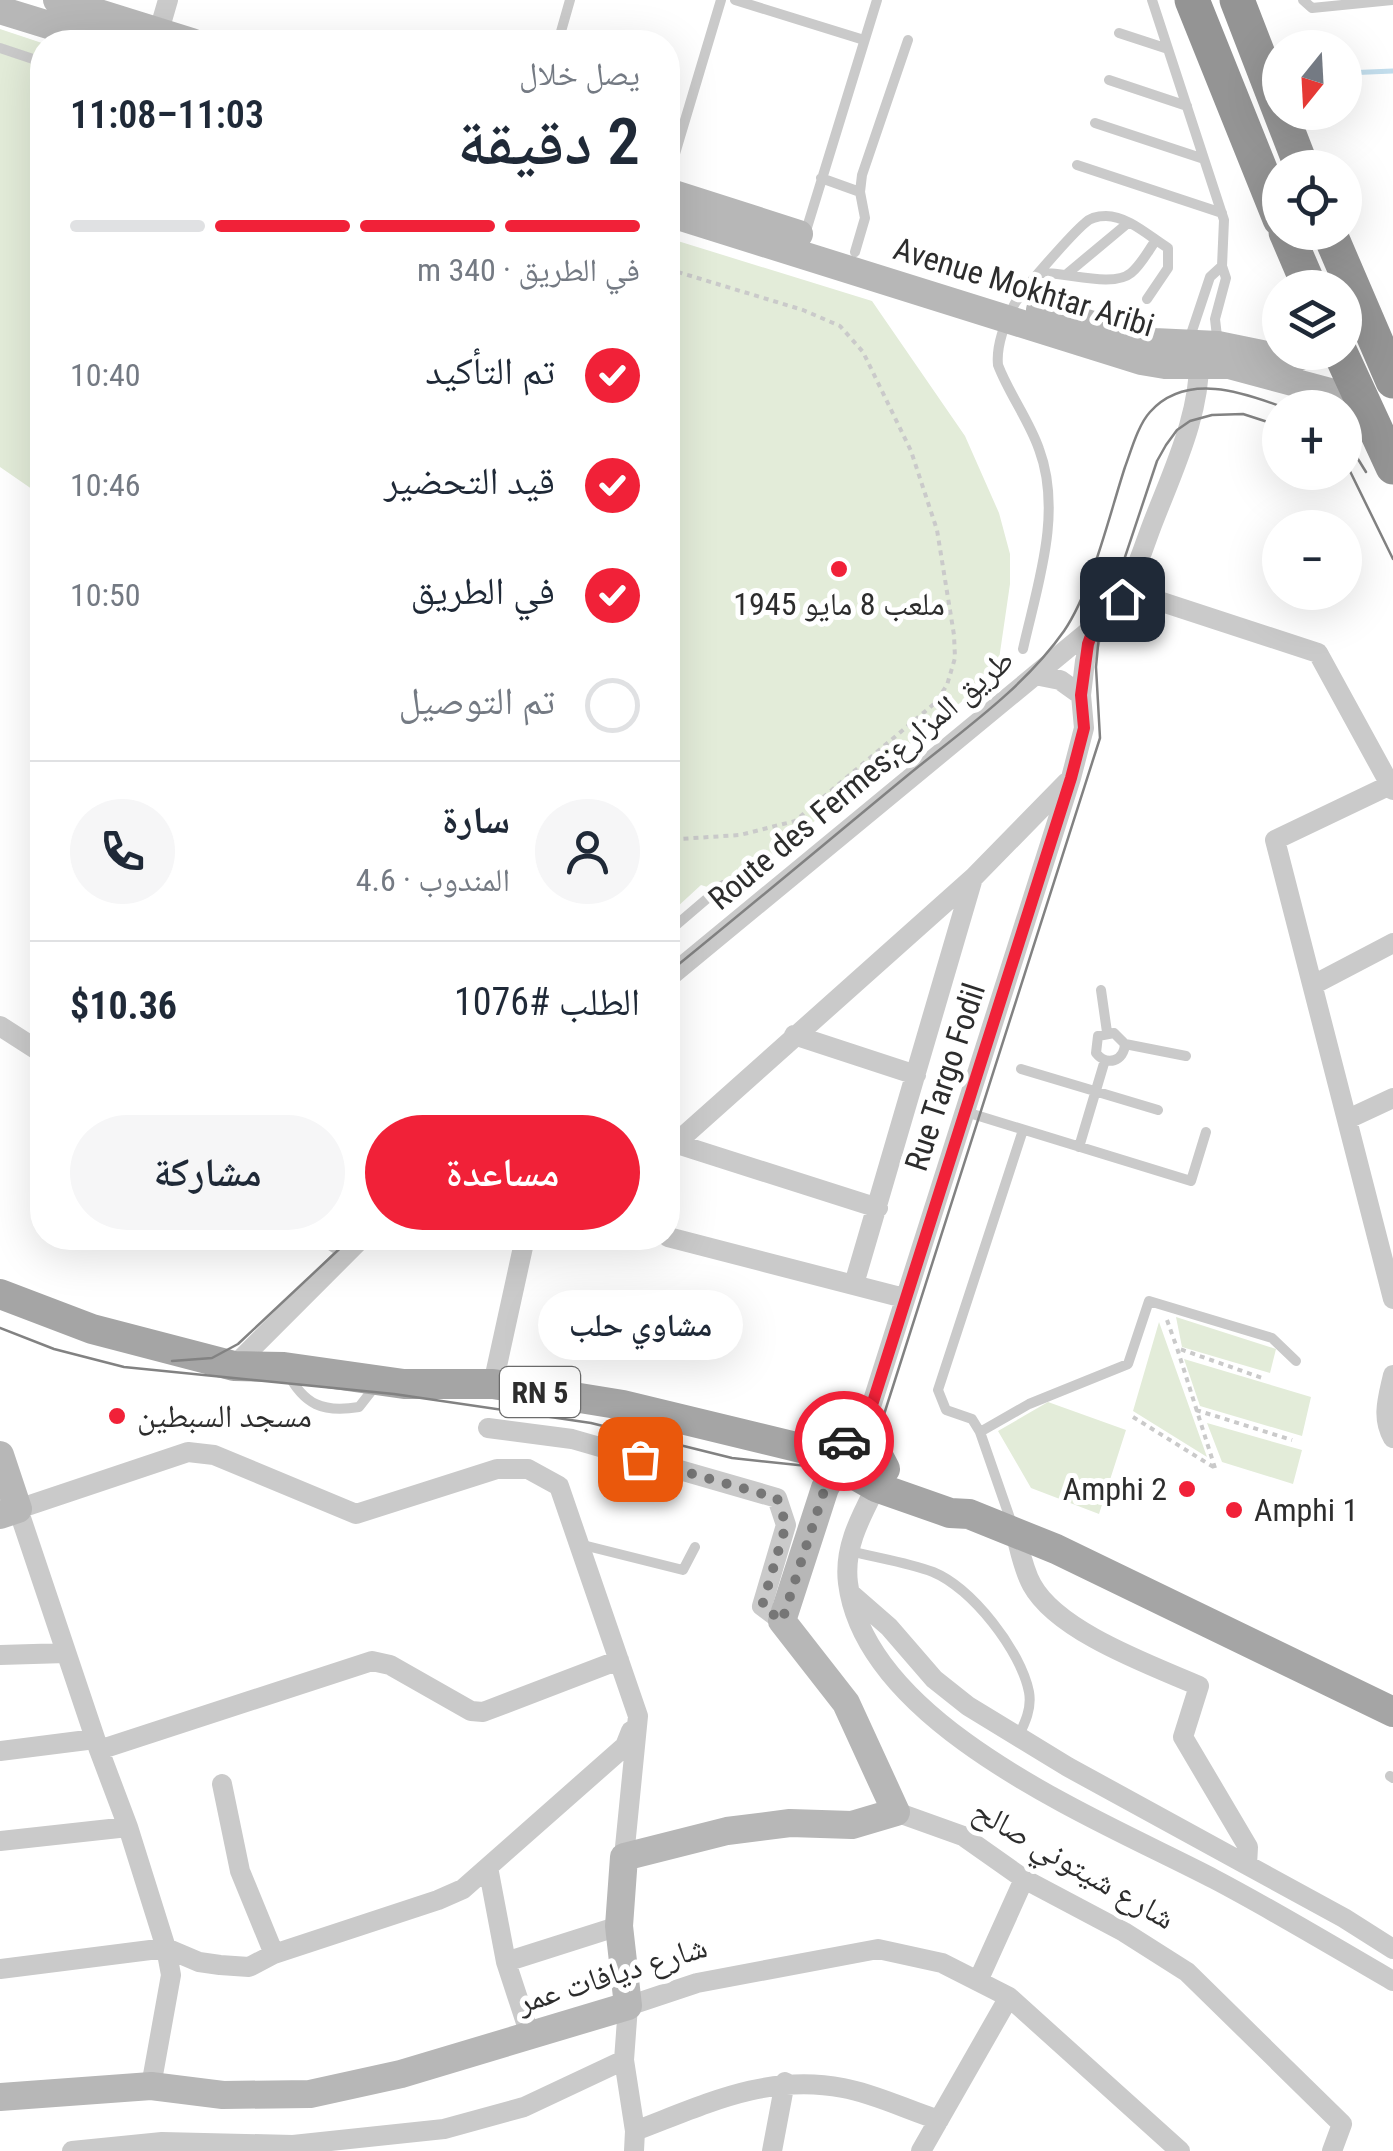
<!DOCTYPE html>
<html lang="ar">
<meta charset="utf-8">
<style>
body{margin:0;font-family:"Roboto Condensed","Noto Naskh Arabic",sans-serif;background:#f6f6f7;color:#1f2937;direction:rtl;height:100vh;display:flex;flex-direction:column;font-size:38px;white-space:nowrap}
*{box-sizing:border-box;margin:0}
p{font-size:32px;color:#747a83}
.icon{flex:none;width:55px;height:55px;fill:none;stroke:currentColor;stroke-width:2;stroke-linecap:round;stroke-linejoin:round}
.map{position:relative;flex:1;overflow:hidden;direction:ltr}
.panel{position:absolute;left:30px;top:30px;width:650px;height:1220px;display:flex;flex-direction:column;background:#fff;border-radius:40px;box-shadow:0 10px 40px #0002;direction:rtl}
.panel>*{flex:none}
.needle{width:65px;rotate:198deg}
.buttons{position:absolute;left:1262px;top:30px;display:grid;gap:20px}
.buttons a{display:grid;place-items:center;width:100px;height:100px;border-radius:50%;background:#fff;box-shadow:0 10px 40px #0002;font-size:50px}
.pin{position:absolute;display:grid;place-items:center;width:85px;height:85px;color:#fff;margin:-42px;border-radius:20px;box-shadow:0 5px 15px #0006}
.courier{position:absolute;display:grid;place-items:center;width:100px;height:100px;margin:-50px;border:8px solid #f12138;border-radius:50%;background:#fff;color:#222;box-shadow:0 2px 12px #0007}
.bubble{position:absolute;height:70px;border-radius:35px;background:#fff;box-shadow:0 10px 40px #0002;font-size:32px;font-weight:600;line-height:70px;text-align:center;direction:rtl}
.head em{font-style:normal;font-weight:600}
.head div{display:flex;flex-direction:column-reverse}
.head{display:flex;align-items:center;justify-content:space-between;height:170px;padding:0 40px}
h1{font-size:65px;font-weight:600;line-height:75px}
.bar{display:grid;grid-template-columns:repeat(4,1fr);gap:15px 10px;align-content:center;height:120px;padding:0 40px}
.bar i{height:12px;border-radius:8px;background:#e0e1e3}
.bar .active{background:#f12138}
.bar p{grid-column:span 4}
.line{display:flex;align-items:center;gap:25px;padding:0 40px;border-top:2px solid #e0e1e3}
.line div{flex:1}
.round{display:grid;place-items:center;flex:none;width:105px;height:105px;border-radius:52px;background:#f6f6f7}
ol{padding:0 40px;list-style:none}
li{display:flex;align-items:center;gap:30px;height:110px}
li p{margin-inline-start:auto}
li .icon{padding:10px;border-radius:50%;background:#f12138;color:#fff;stroke-width:4}
li:last-child{color:#747a83}
li i{width:55px;height:55px;border:5px solid #e0e1e3;border-radius:50%}
.button{display:flex;gap:20px;margin-top:auto;padding:20px 40px}
.button a{flex:1;height:115px;border-radius:60px;background:#f12138;color:#fff;font-size:40px;font-weight:600;line-height:115px;text-align:center}
.button a+a{background:#f6f6f7;color:#1f2937}
.map>svg:first-child{display:block}
.green{fill:#e3ecd9}
.lines{fill:none;stroke-linecap:round;stroke-linejoin:round}
.stream{stroke:#c3deed;stroke-width:5}
.path{stroke:#cacaca;stroke-width:4;stroke-dasharray:5 5;stroke-linecap:butt}
.lane{stroke:#cacaca;stroke-width:10}
.street{stroke:#cacaca;stroke-width:20}
.secondary{stroke:#b7b7b7;stroke-width:28}
.primary{stroke:#a5a5a5;stroke-width:30}
.highway{stroke:#949494;stroke-width:35}
.tram{stroke:#828282;stroke-width:2.5}
.done{stroke:#767676;stroke-width:10;stroke-dasharray:0 18}
.route{stroke:#f12138;stroke-width:12}
.poi-dot{fill:#f12138;stroke:#fff;stroke-width:4}
.labels{text-anchor:middle;dominant-baseline:central;stroke-width:10;stroke-linejoin:round;paint-order:stroke}
.shield{fill:#fff;stroke:#6c6c6c;stroke-width:2.5}
.shield-label{font-size:30px;font-weight:bold;fill:#2d2d2d}
.street-label{font-size:32px;fill:#2d2d2d;stroke:#fff}
.poi-label{font-size:32px;fill:#2d2d2d;stroke:#fff;text-anchor:start}
</style>
<div class="map">
<svg width="1393" height="2151" viewBox="0 0 1393 2151">
<rect width="100%" height="100%" fill="#fff"/>
<!-- green -->
<path class="green" d="M 0,29 L 42,43 L 42,496 L 0,467 Z
M 668,238 L 872,301 L 965,436 L 999,513 L 1010,554 L 1010,584 L 997,673 L 726,893 L 701,885 L 676,908 L 668,904 Z
M 1176,1317 L 1276,1349 L 1270,1373 L 1182,1347 Z
M 1159,1322 L 1207,1457 L 1133,1411 Z
M 1184,1359 L 1311,1397 L 1302,1436 L 1200,1406 Z
M 1048,1402 L 1126,1430 L 1099,1514 L 1031,1488 L 998,1431 Z
M 1207,1423 L 1302,1450 L 1293,1484 L 1222,1462 Z"/>
<g class="lines">
<!-- stream -->
<path class="stream" d="M 1345,73 L 1393,71"/>
<!-- path -->
<path class="path" d="M 668,269 L 803,310 L 840,326 L 863,352 L 911,451 L 937,530 L 954,635 L 955,658 L 947,685 L 935,703 L 795,821 L 740,835 L 680,839 L 668,837
M 1167,1320 L 1177,1348
M 1196,1410 L 1292,1440
M 1133,1417 L 1215,1468
M 1215,1468 L 1177,1348 L 1265,1379"/>
<!-- lane -->
<path class="lane" d="M 735,0 L 864,40
M 1152,0 L 1224,220 L 1222,266 L 1226,278 L 1215,319 L 1218,345
M 1303,0 L 1312,8 L 1392,0
M 1119,33 L 1168,49
M 558,42 L 570,0
M 0,48 L 42,62
M 1109,80 L 1187,106
M 1095,123 L 1204,159
M 1077,165 L 1222,213
M 668,177 L 721,0
M 821,178 L 860,192
M 805,234 L 877,0
M 855,252 L 865,218 L 860,192 L 862,175 L 908,40
M 1042,273 C 1066,272 1113,288 1131,273 C 1141,265 1148,251 1156,240
M 1068,273 L 1128,223
M 1189,340 L 1210,277 L 1222,266
M 1023,649 C 1037,586 1063,513 1039,449 C 1029,420 1009,394 998,365 C 996,346 1005,322 1014,305 C 1021,291 1072,234 1085,223 C 1090,218 1099,216 1106,216 C 1128,216 1150,237 1168,248 L 1168,268 L 1147,299
M 668,932 L 723,885
M 1101,990 L 1107,1032
M 1125,1044 C 1124,1061 1107,1067 1096,1053 L 1098,1036 L 1114,1033 L 1125,1044 L 1186,1056
M 1021,1069 L 1158,1110
M 966,1112 L 1191,1181 L 1206,1132
M 1079,1147 L 1105,1060
M 287,1372 C 304,1405 323,1413 359,1407 L 377,1384
M 980,1432 L 972,1419 L 946,1410 L 938,1390 L 1023,1130
M 1013,1527 L 980,1432 L 1029,1404 L 1128,1364 L 1149,1301 L 1272,1338 L 1296,1361
M 579,1544 L 683,1570 L 695,1547
M 850,1551 C 877,1558 907,1562 933,1572 C 972,1588 1021,1651 1029,1692 C 1032,1708 1025,1723 1018,1737
M 1390,1776 L 1393,1778"/>
<!-- street -->
<path class="street" d="M 156,41 L 168,0
M 1128,588 L 1159,601 L 1318,653 L 1393,790
M 1081,695 L 1085,661 L 1094,627
M 1390,785 L 1275,840 L 1393,1299
M 668,978 L 1113,611 C 1132,586 1141,554 1152,525 C 1173,470 1202,412 1199,352
M 1313,985 L 1393,943
M 0,1026 L 42,1053
M 794,1035 L 916,1075
M 1348,1119 L 1393,1098
M 674,1143 L 878,1208
M 668,1150 L 974,877 L 1067,782
M 668,1237 L 904,1298
M 328,1238 L 347,1250
M 854,1284 L 973,878
M 234,1366 L 362,1238
M 1393,1375 C 1388,1398 1381,1417 1393,1438
M 493,1384 L 525,1238
M 488,1428 L 572,1439 L 777,1498 L 786,1525 L 762,1606 L 782,1621
M 819,1454 L 852,1435 L 868,1416 L 1071,778 L 1084,728 L 1081,695 L 1060,680 L 1035,675
M 882,1475 C 865,1510 843,1543 848,1583 C 866,1727 1101,1820 1214,1879 C 1275,1911 1334,1947 1393,1981
M 1015,1532 C 1020,1550 1023,1569 1032,1585 C 1058,1632 1151,1665 1199,1686 L 1183,1737 L 1248,1847 L 1247,1865 L 1344,1918 L 1393,1949
M 850,1593 L 889,1627 L 934,1679 L 968,1706 L 1068,1767 L 1247,1865
M 0,1655 L 66,1653
M 99,1750 L 372,1661 L 390,1665 L 471,1711 L 483,1712 L 619,1660
M 0,1751 L 95,1739
M 222,1784 L 240,1871 L 274,1954
M 896,1812 L 963,1836 L 1024,1879 L 1124,1932 L 1187,1972 L 1342,2124 L 1332,2151
M 0,1841 L 128,1827
M 488,1867 L 506,1962 L 530,2035
M 506,1962 L 619,1926
M 0,1969 L 166,1948 L 199,1962 L 220,1965 L 249,1967 L 274,1954 L 438,1900 L 463,1889 L 625,1746 L 631,1731
M 978,1981 L 1024,1879
M 151,2086 L 171,1975 L 166,1948 L 128,1827 L 99,1750 L 18,1509 L 188,1452 L 214,1455 L 356,1514 L 497,1469 L 528,1469 L 559,1486 L 638,1716 L 624,1857
M 635,2131 C 704,2105 767,2073 843,2088 C 876,2094 907,2110 939,2120
M 72,2151 L 162,2142 L 293,2145 L 444,2129 L 524,2107 L 624,2060
M 634,2151 L 635,2131 L 624,2060 L 628,2006 L 697,1983 L 878,1949 L 942,1963 L 1009,1997 L 1180,2151
M 772,2151 L 785,2082
M 921,2151 L 1009,1997"/>
<!-- secondary -->
<path class="secondary" d="M 57,0 L 192,42
M 0,10 L 104,42
M 668,192 L 799,234
M 668,213 L 1141,361 L 1165,365 L 1229,365 L 1364,401
M 1040,310 L 1154,342 L 1218,345 L 1291,360 L 1311,352
M 0,1455 L 18,1509 L 0,1515
M 0,2097 L 151,2086 L 223,2095 L 310,2094 L 401,2074 L 628,2006 L 619,1926 L 624,1857 L 727,1831 L 790,1823 L 852,1825 L 896,1812 L 846,1703 L 782,1621 L 825,1488 L 838,1466"/>
<!-- primary -->
<path class="primary" d="M 0,1294 L 92,1329 L 234,1366 L 284,1367 L 404,1384 L 493,1384 L 623,1405 L 813,1451 L 876,1487 L 950,1513 L 969,1514 L 1056,1549 L 1393,1712
M 862,1425 L 885,1469"/>
<!-- highway -->
<path class="highway" d="M 1192,0 L 1280,219
M 1237,0 L 1302,168
M 1286,232 L 1310,288
M 1329,232 L 1393,381
M 1340,352 L 1393,467"/>
<!-- tram -->
<path class="tram" d="M 1345,438 L 1366,472
M 1345,461 L 1393,559
M 668,973 C 748,908 828,841 908,775 C 962,731 1024,688 1064,631 C 1092,590 1109,516 1125,467 C 1131,451 1138,425 1150,412 C 1186,372 1243,392 1285,408
M 0,1328 L 54,1349 L 124,1367 L 394,1394 L 591,1423 L 732,1458 L 817,1467 L 855,1455 L 870,1442 L 880,1427 L 1100,738 L 1096,667 L 1099,635 L 1157,461 L 1166,445 L 1177,430 L 1190,421 L 1212,415 L 1243,414 L 1280,426
M 172,1361 L 212,1358 L 238,1344 L 351,1238"/>
</g>
<g class="lines">
<!-- done -->
<path class="done" d="M 640,1459 L 777,1498 L 786,1525 L 762,1606 L 782,1621 L 825,1488 L 838,1466 L 819,1454 L 844,1441"/>
<!-- route -->
<path class="route" d="M 844,1441 L 862,1425 L 873,1402 L 1071,778 L 1084,728 L 1081,695 L 1088,644 L 1094,627 L 1122,599"/>
</g>
<!-- markers -->
<g class="poi-dot">
<circle cx="839" cy="569" r="10"/>
<circle cx="117" cy="1416" r="10"/>
<circle cx="1187" cy="1489" r="10"/>
<circle cx="1234" cy="1510" r="10"/>
</g>
<g class="labels">
<!-- shield labels -->
<rect class="shield" x="500" y="1367" width="80" height="50" rx="8"/>
<g class="shield-label">
<text x="540" y="1392">RN 5</text>
</g>
<!-- street labels -->
<g class="street-label">
<text transform="translate(1024 287) rotate(17)">Avenue Mokhtar Aribi</text>
<text transform="translate(861 779) rotate(-40)">Route des Fermes;طريق المزارع</text>
<text transform="translate(945 1077) rotate(-72)">Rue Targo Fodil</text>
<text transform="translate(1074 1864) rotate(30)">شارع شيتوني صالح</text>
<text transform="translate(612 1974) rotate(-17)">شارع ديافات عمر</text>
</g>
<!-- poi labels -->
<g class="poi-label">
<text x="839" y="604" text-anchor="middle">ملعب 8 مايو 1945</text>
<text x="137" y="1416">مسجد السبطين</text>
<text x="1167" y="1489" text-anchor="end">Amphi 2</text>
<text x="1254" y="1510">Amphi 1</text>
</g>
</g>
</svg>
<div class="buttons">
<a><svg class="needle" viewBox="-14 -14 28 28"><path d="M0-13l5 13h-10z" fill="#e53935"/><path d="M0 13l5-13h-10z" fill="#747a83"/></svg></a>
<a><svg class="icon" aria-label="locate" viewBox="0 0 24 24"><circle cx="12" cy="12" r="6"/><path d="M12 2v4M12 18v4M2 12h4M18 12h4"/></svg></a>
<a><svg class="icon" aria-label="layers" viewBox="0 0 24 24"><path d="M12 4l9 5-9 5-9-5zM3 14l9 5 9-5"/></svg></a>
<a>+</a>
<a>−</a>
</div>
<div class="pin" style="left:640px;top:1459px;background:#ea580c"><svg class="icon" aria-label="bag" viewBox="0 0 24 24"><path d="M5 8h14l-1 12H6zM9 8a3 3 0 0 1 6 0"/></svg></div>
<div class="pin" style="left:1122px;top:599px;background:#1f2937"><svg class="icon" aria-label="home" viewBox="0 0 24 24"><path d="M3 11l9-7 9 7M6 9v11h12V9"/></svg></div>
<div class="courier" style="left:844px;top:1441px"><svg class="icon" aria-label="car" viewBox="0 0 24 24"><path d="M5 17H2v-5l4-1 3-4h7l3 4 3 1v5h-3M9 17h6M6 11h13"/><circle cx="7" cy="17" r="2"/><circle cx="17" cy="17" r="2"/></svg></div>
<div class="bubble" style="left:538px;top:1290px;width:205px">مشاوي حلب</div>
<section class="panel">
<div class="head"><div><h1>2 دقيقة</h1><p>يصل خلال</p></div><em>11:03–11:08</em></div>
<div class="bar"><i class="active"></i><i class="active"></i><i class="active"></i><i></i><p>في الطريق · 340 m</p></div>
<ol>
<li><svg class="icon" aria-label="check" viewBox="0 0 24 24"><path d="M5 12l5 5 9-10"/></svg>تم التأكيد<p>10:40</p></li>
<li><svg class="icon" aria-label="check" viewBox="0 0 24 24"><path d="M5 12l5 5 9-10"/></svg>قيد التحضير<p>10:46</p></li>
<li><svg class="icon" aria-label="check" viewBox="0 0 24 24"><path d="M5 12l5 5 9-10"/></svg>في الطريق<p>10:50</p></li>
<li><i></i>تم التوصيل</li>
</ol>
<div class="line" style="height:180px"><a class="round"><svg class="icon" aria-label="person" viewBox="0 0 24 24"><circle cx="12" cy="8" r="4"/><path d="M4 21q1-7 8-7t8 7"/></svg></a><div><b>سارة</b><p>المندوب · 4.6</p></div><a class="round"><svg class="icon" aria-label="phone" viewBox="0 0 24 24"><path d="M5 4h4l2 5-3 2q2 4 5 5l2-3 5 2v4C11 20 4 13 5 4z"/></svg></a></div>
<div class="line" style="height:130px"><div>الطلب #1076</div><b>$10.36</b></div>
<div class="button"><a>مساعدة</a><a>مشاركة</a></div>
</section>
</div>
